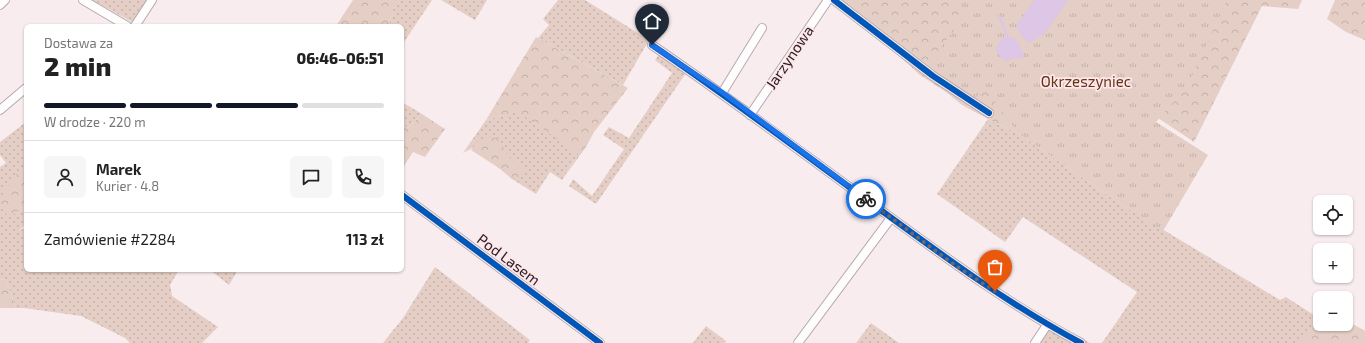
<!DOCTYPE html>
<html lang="pl">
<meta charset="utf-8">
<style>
body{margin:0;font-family:"Exo 2",sans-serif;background:#f6f6f6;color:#222;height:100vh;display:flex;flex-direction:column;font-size:15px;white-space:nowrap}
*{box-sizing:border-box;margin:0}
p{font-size:13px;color:#767676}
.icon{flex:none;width:22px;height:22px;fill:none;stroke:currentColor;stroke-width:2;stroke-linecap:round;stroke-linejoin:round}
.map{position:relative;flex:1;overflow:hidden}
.sheet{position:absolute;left:24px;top:24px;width:380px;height:248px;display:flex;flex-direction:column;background:#fff;border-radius:6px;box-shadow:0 1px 3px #0004}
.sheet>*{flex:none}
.fabs{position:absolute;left:1313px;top:195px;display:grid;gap:8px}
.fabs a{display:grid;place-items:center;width:40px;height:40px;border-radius:6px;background:#fff;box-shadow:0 1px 3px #0004;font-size:20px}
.pin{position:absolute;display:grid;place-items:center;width:34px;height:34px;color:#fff;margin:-41px -17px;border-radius:50% 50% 50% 0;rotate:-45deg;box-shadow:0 0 4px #0007}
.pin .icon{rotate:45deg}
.courier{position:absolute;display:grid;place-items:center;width:40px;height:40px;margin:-20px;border:3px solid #1a73e8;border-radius:50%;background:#fff;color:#222;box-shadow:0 1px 5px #0007}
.summary em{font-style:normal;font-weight:800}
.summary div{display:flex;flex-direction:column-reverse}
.summary{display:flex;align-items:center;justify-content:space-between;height:68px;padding:0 20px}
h1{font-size:26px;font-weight:800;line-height:30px}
.bar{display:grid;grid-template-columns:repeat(4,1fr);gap:6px 4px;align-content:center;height:48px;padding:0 20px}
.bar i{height:5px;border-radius:3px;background:#e0e0e0}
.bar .active{background:#111827}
.bar p{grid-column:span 4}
.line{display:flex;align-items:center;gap:10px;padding:0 20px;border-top:1px solid #e0e0e0}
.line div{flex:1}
.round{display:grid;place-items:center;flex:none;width:42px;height:42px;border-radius:6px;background:#f6f6f6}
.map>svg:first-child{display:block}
.grass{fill:url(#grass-dots)}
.forest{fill:url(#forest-crowns)}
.park{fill:url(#park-tufts)}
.water{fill:#ddc6e6}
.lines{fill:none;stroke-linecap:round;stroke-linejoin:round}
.stream{stroke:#ddc6e6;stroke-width:2.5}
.minor-casing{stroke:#b3aaac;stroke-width:10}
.minor{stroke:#fefcfc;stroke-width:8}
.cycleway-casing{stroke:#fee6eb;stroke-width:8}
.cycleway{stroke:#0057b8;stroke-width:6}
.done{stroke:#72696b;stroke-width:4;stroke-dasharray:0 7.2}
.route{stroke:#1a73e8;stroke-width:5}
.labels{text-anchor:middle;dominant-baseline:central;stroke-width:3.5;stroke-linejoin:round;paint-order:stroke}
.street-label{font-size:15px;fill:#2a2224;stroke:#fee6eb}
.park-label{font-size:15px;fill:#633613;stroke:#fee6eb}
</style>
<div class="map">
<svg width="1365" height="343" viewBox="0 0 1365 343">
<defs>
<pattern id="grass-dots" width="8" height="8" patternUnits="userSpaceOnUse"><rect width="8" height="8" fill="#e4cec5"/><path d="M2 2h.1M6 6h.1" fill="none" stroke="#c4b1a9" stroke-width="1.8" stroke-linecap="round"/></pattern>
<pattern id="forest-crowns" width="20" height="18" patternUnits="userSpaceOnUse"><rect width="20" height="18" fill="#e4cec5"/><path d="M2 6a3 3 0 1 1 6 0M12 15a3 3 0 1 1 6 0" fill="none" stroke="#c4b1a9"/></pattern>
<pattern id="park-tufts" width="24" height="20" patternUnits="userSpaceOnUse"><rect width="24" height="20" fill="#e4cec5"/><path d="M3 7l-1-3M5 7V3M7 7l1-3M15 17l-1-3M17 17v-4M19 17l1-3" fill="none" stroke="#c4b1a9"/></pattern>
</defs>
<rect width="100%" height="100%" fill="#f8ecee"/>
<!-- grass -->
<path class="grass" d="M 93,0 L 149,0 L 132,22 Z
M 402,0 L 432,0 L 402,45 L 402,26 L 389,26 L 393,9 Z
M 441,0 L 487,0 L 475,20 Z
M 558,0 L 585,0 L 649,40 L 623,85 L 538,38 L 549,25 L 543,19 Z
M 659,54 L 686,73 L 596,204 L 569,186 L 573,179 L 592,196 L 624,149 L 603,135 L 609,127 L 629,138 L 672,73 L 655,60 Z
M 402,102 L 422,114 L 408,128 L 402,124 Z
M 521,111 L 579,154 L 562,180 L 550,172 L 536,194 L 512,179 L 474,147 L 463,153 L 486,120 Z
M 988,119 L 1019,134 L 1122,205 L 1280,300 L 1286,297 L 1320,319 L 1320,324 L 1306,343 L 1102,343 L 1137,292 L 1023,217 L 1005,242 L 937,194 Z
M 26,122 L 26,224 L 19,231 L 26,227 L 26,270 L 179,270 L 170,285 L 172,296 L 218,327 L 202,343 L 130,343 L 125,338 L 81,316 L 24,308 L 16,308 L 6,280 L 0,279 L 0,167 L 6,163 L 0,155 L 0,142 Z
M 435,267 L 530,340 L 528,343 L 383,343 L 403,318 Z
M 210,270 L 238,270 L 229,285 Z
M 1045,319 L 1090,343 L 1031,343 Z
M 871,323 L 899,343 L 856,343 Z
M 706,326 L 726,341 L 725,343 L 693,343 Z"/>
<!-- forest -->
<path class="forest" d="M 353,0 L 402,0 L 393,9 L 389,26 L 336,26 Z
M 840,0 L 985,0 L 1055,71 L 1019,134 L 988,119 L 962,105 L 946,92 L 920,75 L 898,55 L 912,54 L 876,29 Z
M 1209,0 L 1302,0 L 1298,9 L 1262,6 L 1194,142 L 1155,116 Z
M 1335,0 L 1365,0 L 1365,40 L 1346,32 L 1327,19 Z
M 536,37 L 628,88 L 594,132 L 586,147 L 562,180 L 579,154 L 518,112 L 486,120 Z
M 422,114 L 445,129 L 425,157 L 413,152 L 402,169 L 402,124 L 408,128 Z
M 486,137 L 499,138 L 507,155 L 524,170 L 521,177 L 512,179 L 502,170 L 471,150 L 477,142 Z
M 26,164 L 26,204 L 9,218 C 6,214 2,209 0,205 C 0,193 18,171 26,164 Z
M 0,279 L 6,280 L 16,308 L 0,308 Z
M 1320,317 L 1320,324 L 1346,324 L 1346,320 L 1365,331 L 1365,343 L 1300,343 Z"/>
<!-- park -->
<path class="park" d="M 969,0 L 1227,0 L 1187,87 L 1156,122 L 1208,155 L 1163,231 L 1122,205 L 1019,134 L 987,91 L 966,102 L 922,71 L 965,16 L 956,8 Z"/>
<!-- water -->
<path class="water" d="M 1034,0 L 1068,0 L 1044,34 L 1029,43 L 1023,38 L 1016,26 Z
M 1006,37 L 1009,39 L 1012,37 C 1019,42 1022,48 1024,57 L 1005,61 L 1001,58 L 996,49 L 1001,39 Z"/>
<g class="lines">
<!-- stream -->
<path class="stream" d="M 999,16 L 1009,39"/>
<!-- minor casing -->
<g class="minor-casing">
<path id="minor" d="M 83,0 L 127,26
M 834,0 L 933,76 L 989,113
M 0,5 L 5,0
M 135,26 L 152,0
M 652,45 C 730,98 805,155 882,211 C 946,258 1010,305 1081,343
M 722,93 L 762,28
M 0,110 L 26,88
M 750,115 L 828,0
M 402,195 L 600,343
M 798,343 L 891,218
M 1035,343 L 1047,325"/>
</g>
<!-- minor -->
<use href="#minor" class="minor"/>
<!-- cycleway casing -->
<g class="cycleway-casing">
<path id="cycleway" d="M 834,0 L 933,76 L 989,113
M 652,45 C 730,98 805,155 882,211 C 946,258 1010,305 1081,343
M 402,195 L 600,343"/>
</g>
<!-- cycleway -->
<use href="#cycleway" class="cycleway"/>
</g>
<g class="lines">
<!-- done -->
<path class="done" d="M 866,199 L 956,266 L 995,291"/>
<!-- route -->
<path class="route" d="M 652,45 L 722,92 L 866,199"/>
</g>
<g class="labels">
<!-- street labels -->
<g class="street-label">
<text transform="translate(789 57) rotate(-56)">Jarzynowa</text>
<text transform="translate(509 259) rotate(37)">Pod Lasem</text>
</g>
<!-- park labels -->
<g class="park-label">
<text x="1086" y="81">Okrzeszyniec</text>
</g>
</g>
</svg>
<div class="fabs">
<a><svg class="icon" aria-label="locate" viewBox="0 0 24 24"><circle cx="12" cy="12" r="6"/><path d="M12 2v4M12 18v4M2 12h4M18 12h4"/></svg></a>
<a>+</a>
<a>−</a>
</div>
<div class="pin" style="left:995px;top:291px;background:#ea580c"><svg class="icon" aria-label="bag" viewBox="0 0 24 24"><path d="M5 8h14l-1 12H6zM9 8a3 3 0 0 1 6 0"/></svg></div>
<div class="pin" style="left:652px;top:45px;background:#1f2937"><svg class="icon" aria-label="home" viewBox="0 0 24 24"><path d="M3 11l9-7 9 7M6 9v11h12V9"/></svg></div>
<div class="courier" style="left:866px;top:199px"><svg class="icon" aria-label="bike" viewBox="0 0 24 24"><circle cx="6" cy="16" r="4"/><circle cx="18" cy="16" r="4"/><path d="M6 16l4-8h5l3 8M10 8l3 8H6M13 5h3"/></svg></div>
<section class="sheet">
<div class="summary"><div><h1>2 min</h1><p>Dostawa za</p></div><em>06:46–06:51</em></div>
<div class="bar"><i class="active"></i><i class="active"></i><i class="active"></i><i></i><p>W drodze · 220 m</p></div>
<div class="line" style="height:72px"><a class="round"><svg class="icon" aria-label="person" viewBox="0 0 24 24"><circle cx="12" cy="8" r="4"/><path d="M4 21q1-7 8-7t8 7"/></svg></a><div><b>Marek</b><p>Kurier · 4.8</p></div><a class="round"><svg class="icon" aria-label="chat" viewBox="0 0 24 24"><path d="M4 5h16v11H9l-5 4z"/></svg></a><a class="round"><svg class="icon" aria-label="phone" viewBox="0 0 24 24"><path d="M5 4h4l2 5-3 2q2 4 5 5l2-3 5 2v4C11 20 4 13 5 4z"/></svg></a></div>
<div class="line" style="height:52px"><div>Zamówienie #2284</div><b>113 zł</b></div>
</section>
</div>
